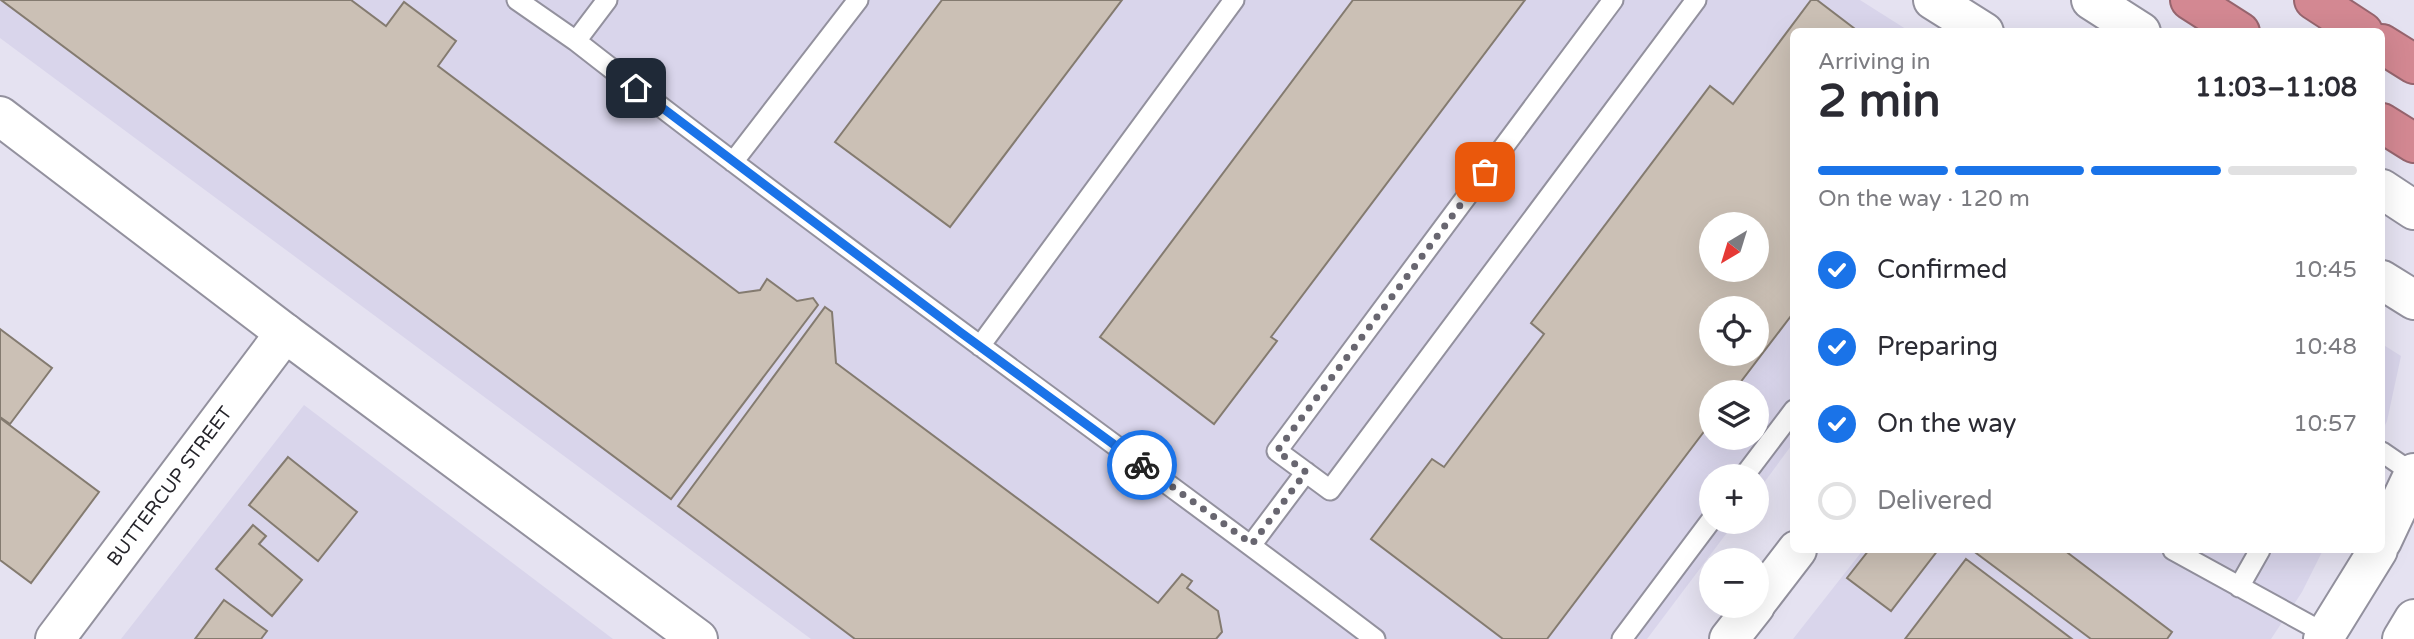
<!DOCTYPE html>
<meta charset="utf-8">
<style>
body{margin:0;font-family:"Varela Round",sans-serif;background:#f2f2f3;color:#2b2b33;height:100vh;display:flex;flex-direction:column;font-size:26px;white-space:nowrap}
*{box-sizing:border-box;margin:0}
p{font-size:23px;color:#7c7c81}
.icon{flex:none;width:38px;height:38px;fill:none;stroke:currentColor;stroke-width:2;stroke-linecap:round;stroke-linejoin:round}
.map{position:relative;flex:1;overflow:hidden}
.panel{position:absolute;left:1790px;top:28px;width:595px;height:525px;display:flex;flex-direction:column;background:#fff;border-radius:10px;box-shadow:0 7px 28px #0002}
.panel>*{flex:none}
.needle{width:46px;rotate:218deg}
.buttons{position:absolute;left:1699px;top:212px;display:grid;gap:14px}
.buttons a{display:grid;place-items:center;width:70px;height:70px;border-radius:50%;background:#fff;box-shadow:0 7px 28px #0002;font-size:35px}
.pin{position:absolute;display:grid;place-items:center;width:60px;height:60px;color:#fff;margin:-30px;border-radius:14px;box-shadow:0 4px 10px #0006}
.courier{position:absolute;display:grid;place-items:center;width:70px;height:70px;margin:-35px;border:5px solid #1a73e8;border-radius:50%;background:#fff;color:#222;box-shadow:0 2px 9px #0007}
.headline em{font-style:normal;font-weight:700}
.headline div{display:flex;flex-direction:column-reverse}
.headline{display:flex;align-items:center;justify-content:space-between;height:119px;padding:0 28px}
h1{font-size:46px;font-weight:700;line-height:52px}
.bar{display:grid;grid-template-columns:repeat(4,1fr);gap:10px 7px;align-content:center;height:84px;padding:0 28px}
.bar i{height:9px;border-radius:5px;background:#e1e1e2}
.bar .selected{background:#1a73e8}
.bar p{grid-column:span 4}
ol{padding:0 28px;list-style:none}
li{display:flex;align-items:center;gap:21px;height:77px}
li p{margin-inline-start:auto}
li .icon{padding:7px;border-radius:50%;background:#1a73e8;color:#fff;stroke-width:4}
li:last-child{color:#7c7c81}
li i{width:38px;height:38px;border:4px solid #e1e1e2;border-radius:50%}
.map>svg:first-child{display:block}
.built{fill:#d9d5eb;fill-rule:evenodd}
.building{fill:#cbc0b5;stroke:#847b70;stroke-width:2;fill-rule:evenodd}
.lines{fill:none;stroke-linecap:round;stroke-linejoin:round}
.service-casing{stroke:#93919e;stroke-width:23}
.minor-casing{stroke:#93919e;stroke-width:42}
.secondary-casing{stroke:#93919e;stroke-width:42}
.motorway-casing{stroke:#96656e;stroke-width:42}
.service{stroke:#fff;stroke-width:19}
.minor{stroke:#fff;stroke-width:38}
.secondary{stroke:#fff;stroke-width:38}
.motorway{stroke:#d38892;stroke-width:38}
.done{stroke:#686670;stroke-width:7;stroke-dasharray:0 12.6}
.route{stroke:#1a73e8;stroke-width:9}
.labels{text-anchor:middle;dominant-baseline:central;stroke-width:5;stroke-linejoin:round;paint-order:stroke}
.street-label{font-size:19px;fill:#25242a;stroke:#f2effe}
</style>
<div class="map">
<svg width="2414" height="639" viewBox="0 0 2414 639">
<rect width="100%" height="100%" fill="#e5e2f1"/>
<!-- built -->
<path class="built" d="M 0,0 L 1860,0 L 1909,31 L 1794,32 L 1794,442 L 1757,492 L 1757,476 L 1712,476 L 1712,522 L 1735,522 L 1647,639 L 811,639 L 0,38 ZM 1712,224 L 1757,224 L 1757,270 L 1712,270 ZM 1712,308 L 1757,308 L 1757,354 L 1712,354 ZM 1712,392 L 1757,392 L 1757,438 L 1712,438 Z
M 2382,344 L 2401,356 L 2387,421 L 2382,432 Z
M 304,405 L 613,639 L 121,639 Z
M 1863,550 L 2323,550 L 2302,592 L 2271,639 L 1793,639 Z"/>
<!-- building -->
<path class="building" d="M 1,0 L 351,0 L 386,26 L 404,2 L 456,41 L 438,66 L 739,293 L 760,290 L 767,279 L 797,301 L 813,298 L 818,305 L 671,499 Z
M 942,0 L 1122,0 L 950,227 L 835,142 Z
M 1353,0 L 1525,0 L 1271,337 L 1277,341 L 1214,424 L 1100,337 Z
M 1811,0 L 1817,0 L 1859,32 L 1794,32 L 1794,312 L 1733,392 L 1712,392 L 1712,421 L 1547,639 L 1503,639 L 1371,539 L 1432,459 L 1444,467 L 1544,334 L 1531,323 L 1710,86 L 1733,104 ZM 1712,224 L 1757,224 L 1757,270 L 1712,270 ZM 1712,308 L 1757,308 L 1757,354 L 1712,354 Z
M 825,307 L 832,312 L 836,363 L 1158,603 L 1182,574 L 1192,581 L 1187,588 L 1218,611 L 1222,632 L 1216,639 L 855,639 L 678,506 Z
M 0,329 L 52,368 L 10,424 L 0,417 Z
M 0,418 L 99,492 L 31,583 L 0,560 Z
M 288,457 L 357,512 L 318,561 L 249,505 Z
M 253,525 L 266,536 L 259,544 L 302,580 L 272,616 L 216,569 Z
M 1869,550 L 1938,550 L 1891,611 L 1847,578 Z
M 1972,550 L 2064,550 L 2172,632 L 2167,639 L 2091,639 Z
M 1966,559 L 2072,639 L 1905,639 Z
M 224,600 L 267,631 L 261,639 L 195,639 Z"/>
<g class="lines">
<!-- service casing -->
<g class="service-casing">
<path id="service" d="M 517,0 L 576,41 C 838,246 1110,438 1375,639
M 1613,0 L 1277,451 L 1330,490 L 1696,0
M 576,41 L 607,0
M 733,162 L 858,0
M 980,346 L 1234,0
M 2382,452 L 2414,474
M 1744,476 L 1794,410
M 1252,544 L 1306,472
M 2173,550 L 2326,634
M 2239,587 L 2260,550
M 1622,639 L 1712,519"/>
</g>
<!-- minor casing -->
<g class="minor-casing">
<g id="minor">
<path d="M 0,116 L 285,333 L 698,639"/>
<path d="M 1757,602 L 1797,550"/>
<path id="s1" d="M 55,639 L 285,333"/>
<path d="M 1729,639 L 1755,606"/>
</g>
</g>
<!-- secondary casing -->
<g class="secondary-casing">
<path id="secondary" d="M 1933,0 L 1984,32
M 2091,0 L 2141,32
M 2382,189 L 2414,210
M 2382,280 L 2414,300
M 2382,541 L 2414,473
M 2323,639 L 2378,550
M 2402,639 L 2414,619"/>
</g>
<!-- motorway casing -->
<g class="motorway-casing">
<path id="motorway" d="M 2190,0 L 2240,32
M 2314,0 L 2363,32
M 2382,44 L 2414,64
M 2382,123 L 2414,143"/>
</g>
<!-- service -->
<use href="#service" class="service"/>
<!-- minor -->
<use href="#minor" class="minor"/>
<!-- secondary -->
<use href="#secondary" class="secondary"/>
<!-- motorway -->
<use href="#motorway" class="motorway"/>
</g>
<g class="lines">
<!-- done -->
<path class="done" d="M 1142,465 L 1252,544 L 1306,472 L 1277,451 L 1485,172"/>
<!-- route -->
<path class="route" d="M 636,88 L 960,332 L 1142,465"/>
</g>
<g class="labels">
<!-- street labels -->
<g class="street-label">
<text stroke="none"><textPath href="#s1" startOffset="191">BUTTERCUP STREET</textPath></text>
</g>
</g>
</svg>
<div class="buttons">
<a><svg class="needle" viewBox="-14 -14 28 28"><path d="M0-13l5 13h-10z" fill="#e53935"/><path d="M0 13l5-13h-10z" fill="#7c7c81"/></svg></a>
<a><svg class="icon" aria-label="locate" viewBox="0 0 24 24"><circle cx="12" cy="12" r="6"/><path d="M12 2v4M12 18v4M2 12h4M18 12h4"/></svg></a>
<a><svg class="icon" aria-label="layers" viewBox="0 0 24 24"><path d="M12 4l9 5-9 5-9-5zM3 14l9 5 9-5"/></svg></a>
<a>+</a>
<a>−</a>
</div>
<div class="pin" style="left:1485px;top:172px;background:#ea580c"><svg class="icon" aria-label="bag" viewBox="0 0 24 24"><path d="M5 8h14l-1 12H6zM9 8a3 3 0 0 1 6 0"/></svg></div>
<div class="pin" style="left:636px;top:88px;background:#1f2937"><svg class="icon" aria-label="home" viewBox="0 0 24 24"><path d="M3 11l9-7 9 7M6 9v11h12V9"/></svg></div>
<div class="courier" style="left:1142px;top:465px"><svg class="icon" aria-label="bike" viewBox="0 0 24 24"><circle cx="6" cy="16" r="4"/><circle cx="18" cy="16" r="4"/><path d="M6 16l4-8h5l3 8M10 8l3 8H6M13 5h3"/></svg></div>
<section class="panel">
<div class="headline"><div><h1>2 min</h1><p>Arriving in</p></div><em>11:03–11:08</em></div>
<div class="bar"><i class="selected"></i><i class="selected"></i><i class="selected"></i><i></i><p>On the way · 120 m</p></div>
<ol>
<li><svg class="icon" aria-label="check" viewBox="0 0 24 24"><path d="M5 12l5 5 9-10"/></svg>Confirmed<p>10:45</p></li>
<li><svg class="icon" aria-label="check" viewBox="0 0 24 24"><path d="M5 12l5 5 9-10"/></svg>Preparing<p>10:48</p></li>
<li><svg class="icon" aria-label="check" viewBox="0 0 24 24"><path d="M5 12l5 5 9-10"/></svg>On the way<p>10:57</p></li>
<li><i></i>Delivered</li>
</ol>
</section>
</div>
